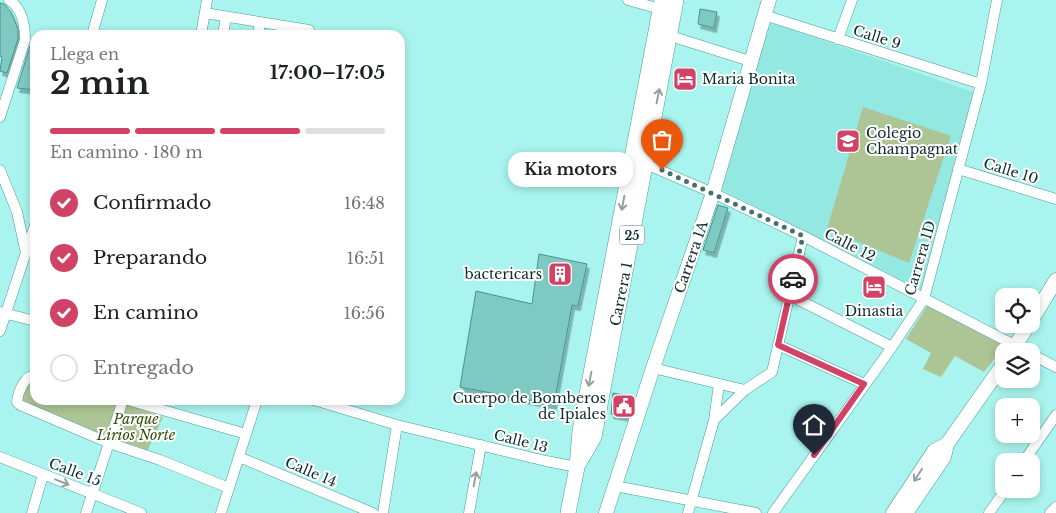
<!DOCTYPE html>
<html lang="es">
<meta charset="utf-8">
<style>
body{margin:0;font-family:"Libre Baskerville",serif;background:#f6f6f6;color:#202124;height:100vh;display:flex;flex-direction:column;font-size:19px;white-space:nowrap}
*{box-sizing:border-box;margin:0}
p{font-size:16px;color:#757577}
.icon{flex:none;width:28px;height:28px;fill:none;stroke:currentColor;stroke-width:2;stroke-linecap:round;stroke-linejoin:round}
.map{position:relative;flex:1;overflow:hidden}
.panel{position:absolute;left:30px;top:30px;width:375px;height:375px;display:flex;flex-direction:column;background:#fff;border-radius:15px;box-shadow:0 2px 8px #0003}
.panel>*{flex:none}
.tools{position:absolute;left:995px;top:288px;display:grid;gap:10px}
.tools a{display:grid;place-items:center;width:45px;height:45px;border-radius:10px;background:#fff;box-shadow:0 2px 8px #0003;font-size:25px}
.pin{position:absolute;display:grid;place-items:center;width:42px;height:42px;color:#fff;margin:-51px -21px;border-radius:50% 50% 50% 0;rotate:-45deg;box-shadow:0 0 5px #0007}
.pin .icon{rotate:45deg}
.courier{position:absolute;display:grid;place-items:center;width:50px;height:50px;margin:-25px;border:4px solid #d14267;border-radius:50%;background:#fff;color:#222;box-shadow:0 1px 6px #0007}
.bubble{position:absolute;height:35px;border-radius:15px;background:#fff;box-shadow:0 2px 8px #0003;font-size:16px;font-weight:700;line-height:35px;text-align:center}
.headline em{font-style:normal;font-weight:700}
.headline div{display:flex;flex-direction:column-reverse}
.headline{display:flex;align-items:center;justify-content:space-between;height:85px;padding:0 20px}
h1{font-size:32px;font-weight:700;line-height:38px}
.bar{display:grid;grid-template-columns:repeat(4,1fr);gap:8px 5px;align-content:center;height:60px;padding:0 20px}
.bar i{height:6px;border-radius:4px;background:#e0e0e0}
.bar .current{background:#d14267}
.bar p{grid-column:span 4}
ol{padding:0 20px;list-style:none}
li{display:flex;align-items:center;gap:15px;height:55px}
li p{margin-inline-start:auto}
li .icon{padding:5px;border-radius:50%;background:#d14267;color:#fff;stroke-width:4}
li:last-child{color:#757577}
li i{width:28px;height:28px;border:2px solid #e0e0e0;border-radius:50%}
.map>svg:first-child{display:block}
.built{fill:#93e9e2}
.green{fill:#adc495}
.building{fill:#7fc9c3;stroke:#48928d;filter:url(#shadow)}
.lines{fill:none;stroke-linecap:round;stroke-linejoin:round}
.street-casing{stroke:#509a95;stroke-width:11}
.secondary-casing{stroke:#509a95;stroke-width:15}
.primary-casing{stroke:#509a95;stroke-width:16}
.street{stroke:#fff;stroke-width:10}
.secondary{stroke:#fff;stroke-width:14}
.primary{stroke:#fff;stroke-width:15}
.oneway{stroke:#92a09f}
.done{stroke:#43726f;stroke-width:5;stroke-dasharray:0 9}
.route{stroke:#d14267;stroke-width:6}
.labels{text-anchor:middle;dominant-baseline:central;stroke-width:4;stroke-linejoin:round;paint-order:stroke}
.shield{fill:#fff;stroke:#556b6a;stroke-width:1}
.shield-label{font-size:12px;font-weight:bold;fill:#0c2c2a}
.street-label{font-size:14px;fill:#0c2c2a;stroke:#fff}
.poi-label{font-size:14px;fill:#0c2c2a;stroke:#fff;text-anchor:start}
.park-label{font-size:14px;font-style:italic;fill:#344e09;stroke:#fff}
</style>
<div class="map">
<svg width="1056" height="513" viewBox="0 0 1056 513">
<defs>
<filter id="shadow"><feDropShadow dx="2.5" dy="4.5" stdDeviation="0" flood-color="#0004"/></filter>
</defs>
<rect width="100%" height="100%" fill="#a9f4ee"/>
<!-- built -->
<path class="built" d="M 770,22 L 976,93 L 921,290 L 720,189 Z"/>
<!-- green -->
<path class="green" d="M 863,107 L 951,136 L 909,263 L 827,229 Z
M 927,306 L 1005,345 L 984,372 L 955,356 L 941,377 L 923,369 L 931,353 L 906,339 Z
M 35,377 L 35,400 L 114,400 L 163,417 L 148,450 C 104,436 62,419 20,400 L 28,380 Z"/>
<!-- building -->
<path class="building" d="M 0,3 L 4,4 L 11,12 L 18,29 L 18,39 L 7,73 L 0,71 L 2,57 L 0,56 Z
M 700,9 L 717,12 L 714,28 L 698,24 Z
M 30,46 L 35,47 L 35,64 L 33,78 L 35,79 L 35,90 L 17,88 Z
M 718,205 L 728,208 L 714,253 L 703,250 Z
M 539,254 L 587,264 L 578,306 L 572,305 L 554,405 L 460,387 L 476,291 L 532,304 Z
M 613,393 L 634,397 L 628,417 L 611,414 Z"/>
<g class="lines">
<!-- street casing -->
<g class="street-casing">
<path id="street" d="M 628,0 L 660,9
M 205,13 L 309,30
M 764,15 L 981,84
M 664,34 L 750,61
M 92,35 L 102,0
M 201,35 L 207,0
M 223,35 L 226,17
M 258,35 L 260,22
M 838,39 L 852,0
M 0,117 L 25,40 C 25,25 22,8 9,0
M 641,162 L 713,193 L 803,236 L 1026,351
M 958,169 L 1056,199
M 0,170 L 17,212 L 25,249
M 789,295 L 892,347
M 0,312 L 35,321
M 0,331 L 35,225
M 778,345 L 864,384
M 1031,354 L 1056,367
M 653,368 L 745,390
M 35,375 C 24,376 18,392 17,402 L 20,405 L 109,443 L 160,460 L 229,488
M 128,400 L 246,434
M 314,400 L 397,425 L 546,461 L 577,467
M 714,420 L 745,390 L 772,372 L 803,236
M 0,457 L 141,513
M 239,457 L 373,513
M 1024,461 L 1056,415
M 615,486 L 756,513
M 32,513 L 43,475
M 86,513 L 123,400
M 221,513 L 257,400
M 383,513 L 397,425
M 469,513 L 481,445
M 688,513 L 714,420 L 719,384
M 773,513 L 892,347 L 924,299 L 981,84 L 997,0
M 989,513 L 1006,489
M 1050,513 L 1056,507"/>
</g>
<!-- secondary casing -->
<g class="secondary-casing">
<path id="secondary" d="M 1031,321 L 1056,280
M 1012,351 L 1029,324
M 606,513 L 653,368 L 713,193 L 769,0
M 893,513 L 934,451 L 947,444
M 906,513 L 944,457 L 947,444 L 1004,363"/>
</g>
<!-- primary casing -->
<g class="primary-casing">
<path id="primary" d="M 579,463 L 594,437 L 676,0
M 568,513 L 577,467 L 580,431 L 662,0"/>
</g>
<!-- street -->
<use href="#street" class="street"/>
<!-- secondary -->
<use href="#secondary" class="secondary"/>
<!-- primary -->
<use href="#primary" class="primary"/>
</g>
<!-- one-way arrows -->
<defs><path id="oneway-shaft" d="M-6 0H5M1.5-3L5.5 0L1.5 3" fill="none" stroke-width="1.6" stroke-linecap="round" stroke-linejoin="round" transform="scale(1.25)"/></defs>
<g class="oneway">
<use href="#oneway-shaft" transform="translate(658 96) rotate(-79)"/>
<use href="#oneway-shaft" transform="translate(623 203) rotate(101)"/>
<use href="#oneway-shaft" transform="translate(590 379) rotate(101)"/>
<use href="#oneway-shaft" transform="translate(918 475) rotate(123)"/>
<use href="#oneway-shaft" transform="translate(475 479) rotate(-80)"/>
<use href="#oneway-shaft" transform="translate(62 482) rotate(21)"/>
</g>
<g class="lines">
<!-- done -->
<path class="done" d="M 662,170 L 803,236 L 793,279"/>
<!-- route -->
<path class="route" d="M 793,279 L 778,345 L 864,384 L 814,455"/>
</g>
<!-- icons -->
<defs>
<g id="hotel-square" transform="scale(1.25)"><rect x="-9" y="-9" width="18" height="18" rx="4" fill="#d14267" stroke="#fff"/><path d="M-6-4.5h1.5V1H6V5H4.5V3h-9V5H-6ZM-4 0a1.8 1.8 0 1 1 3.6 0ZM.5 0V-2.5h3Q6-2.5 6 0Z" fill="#fff"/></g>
<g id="school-square" transform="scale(1.25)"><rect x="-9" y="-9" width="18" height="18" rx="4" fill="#d14267" stroke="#fff"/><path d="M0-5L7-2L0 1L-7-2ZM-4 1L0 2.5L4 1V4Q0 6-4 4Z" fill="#fff"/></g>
<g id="building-square" transform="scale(1.25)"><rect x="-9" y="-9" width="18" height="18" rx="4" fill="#d14267" stroke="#fff"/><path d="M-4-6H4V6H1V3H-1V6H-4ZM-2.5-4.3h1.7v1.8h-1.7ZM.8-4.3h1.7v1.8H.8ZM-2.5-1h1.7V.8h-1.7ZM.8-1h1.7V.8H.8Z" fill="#fff"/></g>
<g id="civic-square" transform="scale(1.25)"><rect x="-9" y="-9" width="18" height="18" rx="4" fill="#d14267" stroke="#fff"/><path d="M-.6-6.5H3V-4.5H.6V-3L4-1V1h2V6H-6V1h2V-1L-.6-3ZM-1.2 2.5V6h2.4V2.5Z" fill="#fff"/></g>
</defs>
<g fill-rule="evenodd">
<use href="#hotel-square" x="685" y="79"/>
<use href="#school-square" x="848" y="141"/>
<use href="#building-square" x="560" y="274"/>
<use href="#hotel-square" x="874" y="287"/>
<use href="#civic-square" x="624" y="406"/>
</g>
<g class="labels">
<!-- shield labels -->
<rect class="shield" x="619.5" y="225.5" width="25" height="19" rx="4"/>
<g class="shield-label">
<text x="632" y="235">25</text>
</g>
<!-- street labels -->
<g class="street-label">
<text transform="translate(877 37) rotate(18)">Calle 9</text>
<text transform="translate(1011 171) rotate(17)">Calle 10</text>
<text transform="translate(850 245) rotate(27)">Calle 12</text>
<text transform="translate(691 257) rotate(-71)">Carrera 1A</text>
<text transform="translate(920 258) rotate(-74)">Carrera 1D</text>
<text transform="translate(621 294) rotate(-79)">Carrera 1</text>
<text transform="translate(521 441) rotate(14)">Calle 13</text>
<text transform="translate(75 472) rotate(21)">Calle 15</text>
<text transform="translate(311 472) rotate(23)">Calle 14</text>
</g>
<!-- poi labels -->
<g class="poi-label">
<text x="702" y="79">Maria Bonita</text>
<text x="866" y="133">Colegio<tspan x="866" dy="16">Champagnat</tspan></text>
<text x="542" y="274" text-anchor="end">bactericars</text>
<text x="874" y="311" text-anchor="middle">Dinastia</text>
<text x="606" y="398" text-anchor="end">Cuerpo de Bomberos<tspan x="606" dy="16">de Ipiales</tspan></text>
</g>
<!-- park labels -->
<g class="park-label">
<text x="136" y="419">Parque<tspan x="136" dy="16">Lirios Norte</tspan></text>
</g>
</g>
</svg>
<div class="tools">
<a><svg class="icon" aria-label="locate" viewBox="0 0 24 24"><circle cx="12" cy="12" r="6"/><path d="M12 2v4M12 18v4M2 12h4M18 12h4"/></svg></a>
<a><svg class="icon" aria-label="layers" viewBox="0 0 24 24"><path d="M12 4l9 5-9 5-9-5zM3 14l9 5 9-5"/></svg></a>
<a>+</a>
<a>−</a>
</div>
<div class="pin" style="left:662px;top:170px;background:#ea580c"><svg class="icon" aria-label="bag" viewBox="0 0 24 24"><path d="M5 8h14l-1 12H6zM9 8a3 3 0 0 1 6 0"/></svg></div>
<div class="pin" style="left:814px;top:455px;background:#1f2937"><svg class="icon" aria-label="home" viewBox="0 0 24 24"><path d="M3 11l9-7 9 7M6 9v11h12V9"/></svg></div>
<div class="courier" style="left:793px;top:279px"><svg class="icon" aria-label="car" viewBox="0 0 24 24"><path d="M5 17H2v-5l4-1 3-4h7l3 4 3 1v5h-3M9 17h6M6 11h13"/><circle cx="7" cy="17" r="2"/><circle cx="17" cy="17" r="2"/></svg></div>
<div class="bubble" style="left:508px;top:152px;width:125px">Kia motors</div>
<section class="panel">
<div class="headline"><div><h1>2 min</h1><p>Llega en</p></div><em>17:00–17:05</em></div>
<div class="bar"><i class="current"></i><i class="current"></i><i class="current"></i><i></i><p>En camino · 180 m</p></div>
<ol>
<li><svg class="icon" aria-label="check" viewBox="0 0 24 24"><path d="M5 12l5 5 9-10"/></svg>Confirmado<p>16:48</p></li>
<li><svg class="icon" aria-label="check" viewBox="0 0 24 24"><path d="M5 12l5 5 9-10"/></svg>Preparando<p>16:51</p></li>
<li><svg class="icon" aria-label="check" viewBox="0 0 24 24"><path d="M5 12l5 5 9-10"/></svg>En camino<p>16:56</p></li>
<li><i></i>Entregado</li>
</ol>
</section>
</div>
